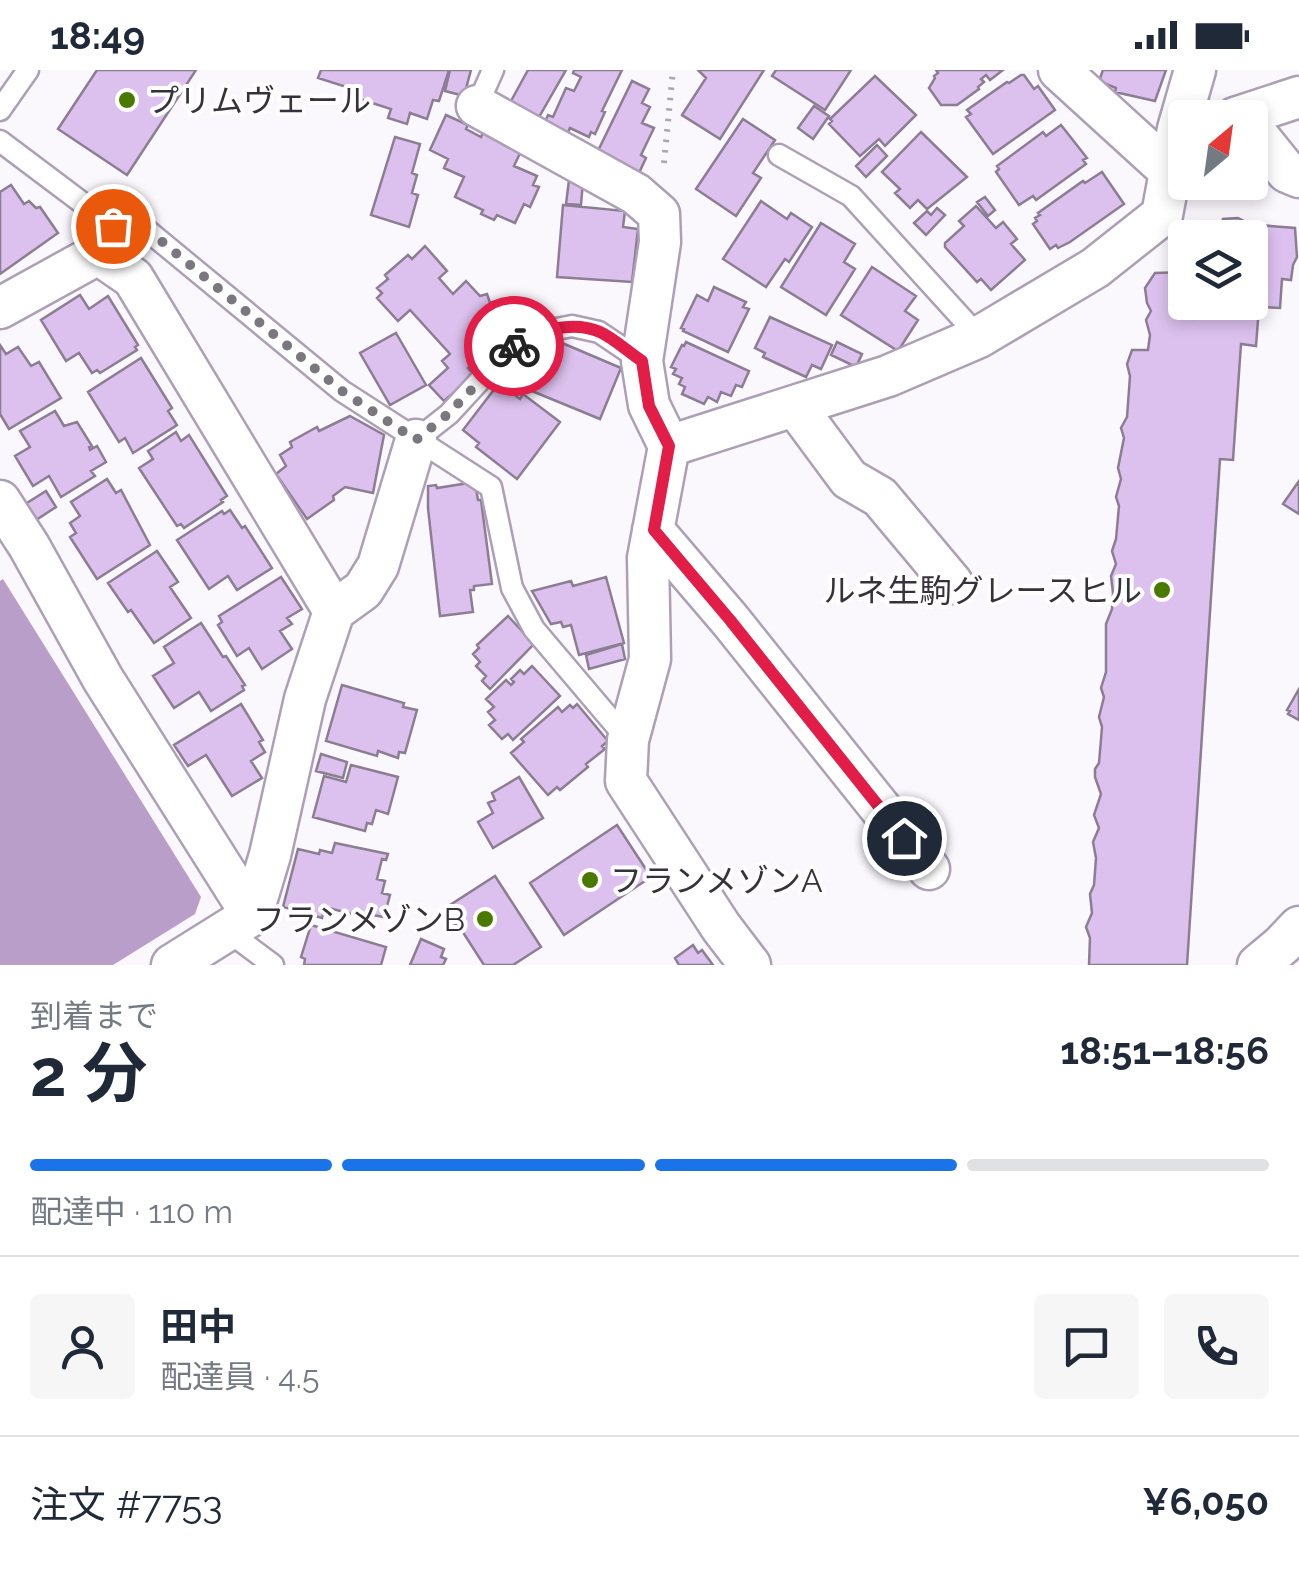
<!DOCTYPE html>
<html lang="ja">
<meta charset="utf-8">
<style>
body{margin:0;font-family:Raleway,"Noto Sans JP",sans-serif;background:#f6f6f7;color:#1f2937;height:100vh;display:flex;flex-direction:column;font-size:38px;white-space:nowrap}
*{box-sizing:border-box;margin:0}
p{font-size:32px;color:#747a83}
.icon{flex:none;width:55px;height:55px;fill:none;stroke:currentColor;stroke-width:2;stroke-linecap:round;stroke-linejoin:round}
.map{position:relative;height:895px;overflow:hidden}
.drawer{display:flex;flex-direction:column;background:#fff;flex:1}
.drawer>*{flex:none}
.needle{width:65px;rotate:29deg}
.buttons{position:absolute;left:1168px;top:30px;display:grid;gap:20px}
.buttons a{display:grid;place-items:center;width:100px;height:100px;border-radius:10px;background:#fff;box-shadow:0 5px 15px #0003;font-size:50px}
.pin{position:absolute;display:grid;place-items:center;width:85px;height:85px;color:#fff;margin:-42px;border:5px solid #fff;border-radius:50%;box-shadow:0 2px 10px #0007}
.courier{position:absolute;display:grid;place-items:center;width:100px;height:100px;margin:-50px;border:8px solid #e11d48;border-radius:50%;background:#fff;color:#222;box-shadow:0 2px 12px #0007}
.head em{font-style:normal;font-weight:700}
.head div{display:flex;flex-direction:column-reverse}
.head{display:flex;align-items:center;justify-content:space-between;height:170px;padding:0 30px}
h1{font-size:65px;font-weight:700;line-height:75px}
.bar{display:grid;grid-template-columns:repeat(4,1fr);gap:15px 10px;align-content:center;height:120px;padding:0 30px}
.bar i{height:12px;border-radius:8px;background:#e0e1e3}
.bar .selected{background:#1a73e8}
.bar p{grid-column:span 4}
.line{display:flex;align-items:center;gap:25px;padding:0 30px;border-top:2px solid #e0e1e3}
.line div{flex:1}
.round{display:grid;place-items:center;flex:none;width:105px;height:105px;border-radius:10px;background:#f6f6f7}
.status{display:flex;justify-content:space-between;align-items:center;height:70px;padding:0 50px;background:#fff;direction:ltr}
.status svg{height:28px;fill:currentColor}
.map>svg:first-child{display:block}
.water{fill:#b89ec9}
.building{fill:#dcc1ee;stroke:#8b7e93;stroke-width:2.5}
.lines{fill:none;stroke-linecap:round;stroke-linejoin:round}
.service-casing{stroke:#ac9fb6;stroke-width:25}
.minor-casing{stroke:#ac9fb6;stroke-width:45}
.path{stroke:#aaa6ac;stroke-width:6;stroke-dasharray:2.5 8;stroke-linecap:butt}
.service{stroke:#fff;stroke-width:20}
.minor{stroke:#fff;stroke-width:40}
.done{stroke:#7b777e;stroke-width:10;stroke-dasharray:0 18}
.route{stroke:#e11d48;stroke-width:12}
.poi-dot{fill:#4a7900;stroke:#fff;stroke-width:4}
.labels{text-anchor:middle;dominant-baseline:central;stroke-width:8;stroke-linejoin:round;paint-order:stroke}
.poi-label{font-size:32px;fill:#36313a;stroke:#fff;text-anchor:start}
</style>
<div class="status"><b>18:49</b><svg viewBox="0 0 49 12"><path d="M0 12V9h3v3zM5 12V6h3v6zM10 12V3h3v9zM15 12V0h3v12zM26 1h20v11H26zM47 4h2v5h-2z"/></svg></div>
<div class="map">
<svg width="1299" height="895" viewBox="0 0 1299 895">
<rect width="100%" height="100%" fill="#fbf8fd"/>
<!-- water -->
<path class="water" d="M 3,509 L 201,827 L 195,844 L 113,895 L 0,895 L 0,511 Z"/>
<!-- building -->
<path class="building" d="M 97,0 L 196,0 L 127,105 L 58,59 Z
M 321,0 L 449,0 L 439,31 L 433,30 L 427,49 L 410,43 L 407,54 L 388,48 L 391,39 L 350,26 L 353,19 L 318,8 Z
M 450,0 L 471,0 L 464,26 L 445,21 Z
M 528,0 L 566,0 L 539,47 L 511,31 Z
M 574,0 L 622,0 L 602,41 L 605,42 L 595,64 L 591,62 L 589,67 L 570,58 L 563,73 L 540,63 L 548,45 L 553,47 L 566,18 L 574,21 L 581,7 L 573,3 Z
M 698,0 L 764,0 L 720,69 L 682,45 L 706,8 Z
M 776,0 L 851,0 L 825,40 L 772,6 Z
M 936,0 L 1003,0 L 990,10 L 986,5 L 981,9 L 984,12 L 978,17 L 979,19 L 957,35 L 941,35 L 929,18 L 935,8 L 934,6 L 938,3 Z
M 1103,0 L 1166,0 L 1155,31 L 1115,22 L 1116,18 L 1099,11 Z
M 1021,5 L 1024,5 L 1034,19 L 1038,16 L 1055,40 L 993,84 L 966,47 L 971,44 L 967,40 L 1007,12 L 1009,13 Z
M 875,6 L 916,45 L 885,76 L 879,69 L 860,86 L 829,54 L 832,51 L 830,49 Z
M 632,11 L 649,19 L 642,33 L 650,37 L 642,53 L 654,58 L 641,85 L 646,88 L 638,105 L 596,85 Z
M 814,36 L 829,46 L 813,69 L 798,58 Z
M 446,45 L 468,55 L 466,59 L 481,67 L 483,63 L 521,81 L 514,96 L 537,106 L 533,115 L 539,117 L 530,137 L 524,134 L 515,153 L 497,145 L 494,150 L 481,144 L 483,140 L 455,127 L 464,107 L 444,98 L 448,89 L 430,80 Z
M 743,49 L 775,70 L 753,103 L 761,108 L 736,146 L 696,119 Z
M 1061,55 L 1087,88 L 1083,90 L 1086,94 L 1036,130 L 1033,126 L 1019,135 L 996,102 L 999,99 L 997,96 L 1043,62 L 1046,66 Z
M 921,62 L 967,107 L 927,139 L 918,130 L 910,138 L 895,123 L 900,119 L 882,102 Z
M 395,67 L 420,74 L 412,103 L 417,105 L 412,123 L 418,125 L 409,157 L 371,145 Z
M 877,75 L 887,86 L 866,107 L 856,96 Z
M 1102,102 L 1124,134 L 1070,172 L 1058,178 L 1056,175 L 1050,179 L 1033,154 L 1037,151 L 1035,148 L 1040,145 L 1038,143 L 1083,111 L 1085,113 Z
M 569,110 L 583,111 L 581,135 L 566,134 Z
M 11,115 L 24,134 L 29,131 L 36,138 L 40,137 L 58,163 L 0,204 L 0,122 Z
M 985,127 L 995,140 L 988,146 L 977,132 Z
M 761,131 L 787,149 L 791,143 L 812,157 L 789,192 L 785,189 L 766,217 L 723,189 Z
M 563,135 L 625,141 L 623,157 L 638,159 L 632,212 L 557,207 Z
M 976,136 L 996,158 L 1003,152 L 1017,169 L 1011,174 L 1025,190 L 991,220 L 981,209 L 977,212 L 945,177 L 945,173 L 964,156 L 959,151 Z
M 937,138 L 945,145 L 926,165 L 914,153 L 927,141 L 931,145 Z
M 1238,148 L 1246,152 L 1246,154 L 1295,158 L 1297,187 L 1293,195 L 1291,210 L 1282,209 L 1280,238 L 1259,237 L 1256,276 L 1241,274 L 1233,390 L 1220,389 L 1187,895 L 1089,895 L 1090,868 L 1086,857 L 1092,843 L 1090,824 L 1094,815 L 1096,788 L 1093,772 L 1099,758 L 1094,745 L 1101,724 L 1095,707 L 1095,699 L 1099,693 L 1102,657 L 1099,647 L 1104,627 L 1101,618 L 1106,602 L 1106,554 L 1112,539 L 1113,523 L 1111,506 L 1116,494 L 1112,481 L 1116,469 L 1119,436 L 1116,427 L 1121,409 L 1118,398 L 1124,368 L 1121,358 L 1127,347 L 1130,306 L 1127,294 L 1132,280 L 1148,280 L 1150,265 L 1146,250 L 1151,241 L 1147,233 L 1145,218 L 1155,203 L 1185,202 L 1185,232 L 1250,232 L 1250,168 L 1189,168 L 1191,163 L 1197,163 L 1197,156 L 1203,156 L 1204,153 L 1223,153 L 1223,149 Z
M 821,153 L 855,174 L 844,192 L 855,199 L 826,245 L 781,217 Z
M 425,176 L 447,201 L 439,208 L 453,224 L 466,211 L 480,226 L 487,224 L 495,247 L 484,258 L 497,271 L 468,298 L 474,305 L 444,331 L 429,315 L 448,298 L 442,291 L 450,284 L 410,240 L 398,251 L 377,228 L 382,223 L 377,218 L 388,209 L 385,205 L 408,185 L 412,189 Z
M 872,197 L 916,226 L 905,241 L 918,250 L 898,281 L 841,245 Z
M 714,217 L 746,232 L 743,237 L 749,239 L 728,282 L 683,261 L 684,259 L 681,258 L 697,225 L 708,231 Z
M 80,225 L 89,239 L 108,226 L 138,275 L 135,277 L 137,280 L 100,303 L 97,300 L 92,303 L 79,283 L 66,291 L 41,250 Z
M 770,247 L 832,275 L 821,299 L 812,295 L 806,307 L 763,287 L 765,283 L 755,278 Z
M 396,263 L 426,315 L 390,335 L 360,283 Z
M 548,267 L 621,298 L 600,349 L 527,319 Z
M 686,272 L 749,301 L 742,317 L 736,315 L 731,326 L 721,322 L 717,332 L 708,327 L 704,334 L 682,324 L 685,317 L 679,314 L 682,308 L 673,304 L 676,299 L 671,297 L 682,275 L 684,276 Z
M 837,272 L 862,284 L 856,297 L 831,285 Z
M 0,275 L 6,284 L 18,277 L 31,296 L 39,292 L 61,328 L 9,359 L 0,344 Z
M 141,288 L 172,338 L 168,341 L 177,355 L 133,383 L 125,368 L 119,372 L 88,322 Z
M 499,313 L 520,329 L 523,324 L 560,352 L 517,409 L 476,377 L 479,373 L 463,360 Z
M 55,341 L 64,356 L 77,352 L 92,376 L 89,377 L 90,380 L 97,376 L 106,392 L 91,401 L 95,406 L 61,427 L 49,406 L 33,416 L 15,386 L 30,377 L 20,361 Z
M 350,346 L 384,365 L 373,423 L 345,417 L 333,426 L 334,430 L 307,449 L 276,404 L 286,396 L 280,385 L 292,377 L 290,372 L 317,357 L 319,361 Z
M 176,362 L 181,371 L 189,365 L 227,426 L 221,430 L 223,432 L 184,458 L 181,454 L 177,456 L 139,398 L 153,389 L 148,381 Z
M 107,409 L 116,423 L 121,420 L 150,475 L 97,509 L 70,467 L 76,463 L 70,453 L 80,446 L 71,432 Z
M 1299,411 L 1299,444 L 1283,434 Z
M 475,412 L 478,430 L 481,430 L 492,514 L 474,516 L 474,520 L 470,520 L 473,542 L 440,546 L 428,438 L 428,416 L 436,415 L 437,418 Z
M 46,421 L 56,437 L 33,452 L 22,436 Z
M 230,440 L 242,458 L 245,456 L 272,498 L 237,520 L 228,506 L 209,519 L 177,470 L 222,441 L 224,444 Z
M 157,481 L 178,512 L 170,517 L 191,548 L 154,573 L 131,540 L 128,542 L 108,513 Z
M 281,507 L 302,539 L 287,548 L 292,554 L 280,561 L 292,579 L 262,599 L 249,578 L 237,586 L 218,555 L 222,552 L 219,546 Z
M 606,507 L 624,573 L 579,585 L 571,555 L 563,557 L 561,552 L 551,554 L 532,521 L 571,511 L 573,516 Z
M 508,546 L 534,574 L 490,619 L 482,611 L 486,606 L 476,596 L 480,592 L 473,584 L 479,578 L 477,575 Z
M 201,553 L 223,587 L 226,586 L 245,615 L 242,616 L 244,620 L 211,641 L 199,622 L 174,638 L 153,606 L 174,593 L 164,577 Z
M 622,574 L 625,589 L 589,599 L 586,585 Z
M 532,596 L 560,626 L 513,670 L 508,664 L 502,669 L 489,655 L 495,650 L 488,642 L 494,637 L 486,629 L 506,610 L 511,615 L 514,612 L 511,609 L 520,600 L 524,604 Z
M 342,615 L 404,633 L 403,637 L 417,640 L 405,683 L 399,682 L 398,688 L 378,681 L 377,686 L 326,671 Z
M 1299,619 L 1299,650 L 1288,644 L 1290,641 L 1287,640 Z
M 241,634 L 263,670 L 259,672 L 265,682 L 251,691 L 262,708 L 232,726 L 206,685 L 188,696 L 174,675 Z
M 577,634 L 608,671 L 602,676 L 605,679 L 586,694 L 588,697 L 560,720 L 557,717 L 548,725 L 511,683 L 524,672 L 521,669 L 558,637 L 562,642 L 570,635 L 573,638 Z
M 321,684 L 347,692 L 343,708 L 316,701 Z
M 351,695 L 398,707 L 388,744 L 376,740 L 372,754 L 367,753 L 365,761 L 313,747 L 324,706 L 346,712 Z
M 519,707 L 543,748 L 493,778 L 478,752 L 493,743 L 488,733 L 495,730 L 492,723 Z
M 617,755 L 651,807 L 564,865 L 530,813 Z
M 335,773 L 388,784 L 386,790 L 382,789 L 377,809 L 385,811 L 382,823 L 390,825 L 384,847 L 372,845 L 371,849 L 325,837 L 322,848 L 283,837 L 298,779 L 319,784 L 320,780 L 332,783 Z
M 495,806 L 541,877 L 513,895 L 484,895 L 457,853 L 453,857 L 445,845 L 450,842 L 447,837 Z
M 311,855 L 386,877 L 381,895 L 304,895 L 305,889 L 301,887 Z
M 421,869 L 444,879 L 441,887 L 446,889 L 443,895 L 410,895 Z
M 693,875 L 698,883 L 702,880 L 713,895 L 679,895 L 675,888 Z"/>
<g class="lines">
<!-- service casing -->
<g class="service-casing">
<path id="service" d="M 477,36 L 493,0
M 0,40 L 28,0
M 0,71 L 113,156 L 148,161 L 342,321 L 491,417 L 512,518 L 534,559 L 628,670
M 779,85 L 851,126 L 979,267
M 416,370 L 449,344 L 509,279 L 531,264 L 572,256 L 599,262 L 642,291
M 229,862 L 273,895"/>
</g>
<!-- minor casing -->
<g class="minor-casing">
<path id="minor" d="M 1059,0 L 1172,103
M 477,36 L 636,124 L 659,144 L 660,172 L 642,291 L 649,335 L 669,376 L 648,488 L 650,589 L 628,670 L 626,711 L 721,857 L 750,895
M 1235,48 L 1299,27
M 1250,56 L 1287,102 L 1299,107
M 0,238 L 98,184 L 133,208 L 334,541 L 305,629 L 270,785 L 252,845 L 172,895
M 795,336 L 849,409 L 880,427 L 952,513
M 669,376 L 888,306 L 979,267 L 1095,198 L 1162,145 L 1178,59 L 1195,0
M 0,431 L 29,476 L 103,609 L 252,845
M 653,460 L 730,550 L 929,799
M 334,541 L 363,520 L 378,496 L 416,370
M 1258,895 L 1282,875 L 1299,857"/>
</g>
<!-- path -->
<path class="path" d="M 664,93 L 673,0"/>
<!-- service -->
<use href="#service" class="service"/>
<!-- minor -->
<use href="#minor" class="minor"/>
</g>
<g class="lines">
<!-- done -->
<path class="done" d="M 113,156 L 148,160 L 342,321 L 416,370 L 448,344 L 514,276"/>
<!-- route -->
<path class="route" d="M 514,276 C 537,260 573,250 600,262 C 615,269 628,282 642,291 L 649,336 L 669,376 L 654,460 L 730,550 L 904,768"/>
</g>
<!-- markers -->
<g class="poi-dot">
<circle cx="127" cy="30" r="10"/>
<circle cx="1162" cy="520" r="10"/>
<circle cx="590" cy="810" r="10"/>
<circle cx="485" cy="849" r="10"/>
</g>
<g class="labels">
<!-- poi labels -->
<g class="poi-label">
<text x="147" y="30">プリムヴェール</text>
<text x="1142" y="520" text-anchor="end">ルネ生駒グレースヒル</text>
<text x="610" y="810">フランメゾンA</text>
<text x="465" y="849" text-anchor="end">フランメゾンB</text>
</g>
</g>
</svg>
<div class="buttons">
<a><svg class="needle" viewBox="-14 -14 28 28"><path d="M0-13l5 13h-10z" fill="#e53935"/><path d="M0 13l5-13h-10z" fill="#747a83"/></svg></a>
<a><svg class="icon" aria-label="layers" viewBox="0 0 24 24"><path d="M12 4l9 5-9 5-9-5zM3 14l9 5 9-5"/></svg></a>
</div>
<div class="pin" style="left:113px;top:156px;background:#ea580c"><svg class="icon" aria-label="bag" viewBox="0 0 24 24"><path d="M5 8h14l-1 12H6zM9 8a3 3 0 0 1 6 0"/></svg></div>
<div class="pin" style="left:904px;top:768px;background:#1f2937"><svg class="icon" aria-label="home" viewBox="0 0 24 24"><path d="M3 11l9-7 9 7M6 9v11h12V9"/></svg></div>
<div class="courier" style="left:514px;top:276px"><svg class="icon" aria-label="bike" viewBox="0 0 24 24"><circle cx="6" cy="16" r="4"/><circle cx="18" cy="16" r="4"/><path d="M6 16l4-8h5l3 8M10 8l3 8H6M13 5h3"/></svg></div>
</div>
<section class="drawer">
<div class="head"><div><h1>2 分</h1><p>到着まで</p></div><em>18:51–18:56</em></div>
<div class="bar"><i class="selected"></i><i class="selected"></i><i class="selected"></i><i></i><p>配達中 · 110 m</p></div>
<div class="line" style="height:180px"><a class="round"><svg class="icon" aria-label="person" viewBox="0 0 24 24"><circle cx="12" cy="8" r="4"/><path d="M4 21q1-7 8-7t8 7"/></svg></a><div><b>田中</b><p>配達員 · 4.5</p></div><a class="round"><svg class="icon" aria-label="chat" viewBox="0 0 24 24"><path d="M4 5h16v11H9l-5 4z"/></svg></a><a class="round"><svg class="icon" aria-label="phone" viewBox="0 0 24 24"><path d="M5 4h4l2 5-3 2q2 4 5 5l2-3 5 2v4C11 20 4 13 5 4z"/></svg></a></div>
<div class="line" style="height:130px"><div>注文 #7753</div><b>¥6,050</b></div>
</section>
